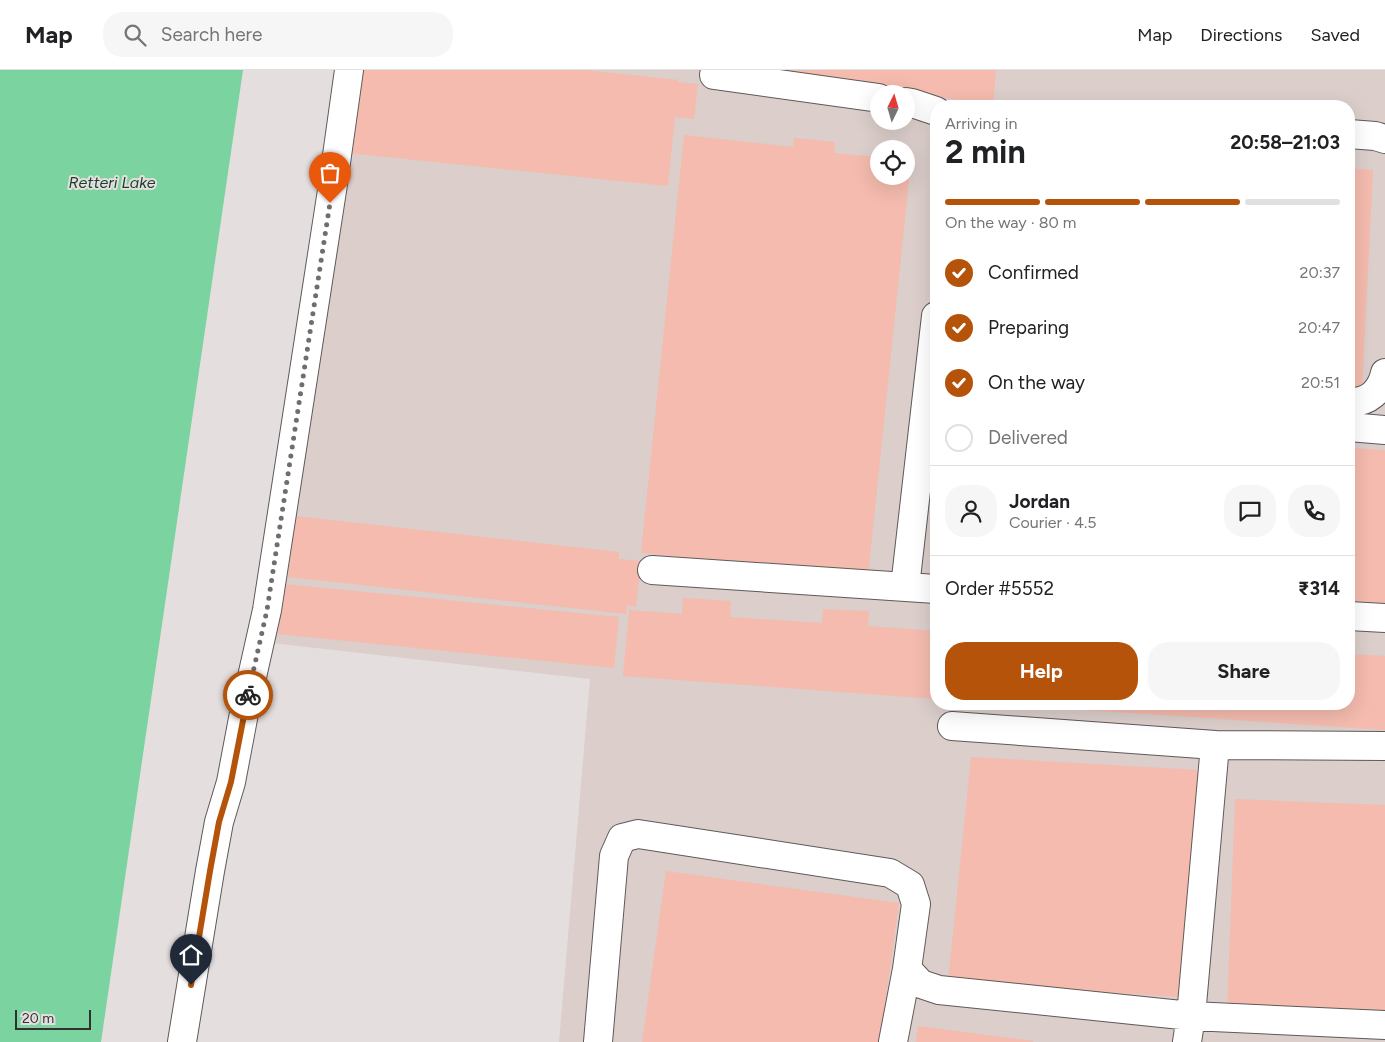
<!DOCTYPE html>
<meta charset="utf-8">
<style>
body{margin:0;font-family:Figtree,sans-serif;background:#f6f6f6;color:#202124;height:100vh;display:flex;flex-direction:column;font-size:19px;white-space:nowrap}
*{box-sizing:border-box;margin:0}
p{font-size:16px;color:#757577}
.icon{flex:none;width:28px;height:28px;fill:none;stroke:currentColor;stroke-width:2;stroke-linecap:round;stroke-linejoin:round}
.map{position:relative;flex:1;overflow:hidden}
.panel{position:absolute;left:930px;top:30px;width:425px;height:610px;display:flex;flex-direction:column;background:#fff;border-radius:20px;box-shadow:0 5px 20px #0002}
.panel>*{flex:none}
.needle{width:32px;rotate:5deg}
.buttons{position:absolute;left:870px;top:15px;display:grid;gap:10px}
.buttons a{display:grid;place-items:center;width:45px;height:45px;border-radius:50%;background:#fff;box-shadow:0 5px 20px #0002;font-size:25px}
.scale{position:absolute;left:15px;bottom:12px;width:76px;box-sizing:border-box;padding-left:5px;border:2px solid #32302f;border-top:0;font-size:14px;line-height:18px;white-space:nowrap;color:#32302f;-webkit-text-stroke:4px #e4dfde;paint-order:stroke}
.pin{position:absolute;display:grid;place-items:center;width:42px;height:42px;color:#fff;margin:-51px -21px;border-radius:50% 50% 50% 0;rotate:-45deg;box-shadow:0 0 5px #0007}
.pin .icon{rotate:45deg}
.courier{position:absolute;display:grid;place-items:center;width:50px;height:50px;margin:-25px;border:4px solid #b45309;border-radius:50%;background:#fff;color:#222;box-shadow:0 1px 6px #0007}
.head em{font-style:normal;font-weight:700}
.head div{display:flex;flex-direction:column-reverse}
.head{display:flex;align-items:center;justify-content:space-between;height:85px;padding:0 15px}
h1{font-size:32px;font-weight:700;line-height:38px}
.bar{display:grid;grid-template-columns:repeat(4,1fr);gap:8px 5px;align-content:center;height:60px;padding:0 15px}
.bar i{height:6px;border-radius:4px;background:#e0e0e0}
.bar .active{background:#b45309}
.bar p{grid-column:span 4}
.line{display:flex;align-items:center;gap:12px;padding:0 15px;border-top:1px solid #e0e0e0}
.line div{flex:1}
.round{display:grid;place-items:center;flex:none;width:52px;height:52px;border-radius:20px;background:#f6f6f6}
ol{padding:0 15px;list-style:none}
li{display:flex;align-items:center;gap:15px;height:55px}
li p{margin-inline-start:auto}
li .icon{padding:5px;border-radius:50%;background:#b45309;color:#fff;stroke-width:4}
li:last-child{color:#757577}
li i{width:28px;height:28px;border:2px solid #e0e0e0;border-radius:50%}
.primary-button{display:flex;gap:10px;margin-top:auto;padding:10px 15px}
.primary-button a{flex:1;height:58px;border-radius:20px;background:#b45309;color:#fff;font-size:20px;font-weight:700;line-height:58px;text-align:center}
.primary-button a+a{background:#f6f6f6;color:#202124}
header{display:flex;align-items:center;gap:30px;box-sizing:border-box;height:70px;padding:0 25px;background:#fff;border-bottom:1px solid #e0e0e0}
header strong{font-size:24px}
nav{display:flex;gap:28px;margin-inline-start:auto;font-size:18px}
.search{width:350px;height:45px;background:#f6f6f6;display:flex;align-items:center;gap:12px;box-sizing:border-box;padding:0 18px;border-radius:20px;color:#757577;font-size:19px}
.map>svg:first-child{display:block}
.built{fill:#dbcecb;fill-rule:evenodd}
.water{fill:#7bd3a0}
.building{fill:#f4bbae}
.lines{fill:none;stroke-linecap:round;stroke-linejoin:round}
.minor-casing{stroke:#5e5a59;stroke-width:30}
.minor{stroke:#fff;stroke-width:28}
.done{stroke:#706d6c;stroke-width:5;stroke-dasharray:0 9}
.route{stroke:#b45309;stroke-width:6}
.labels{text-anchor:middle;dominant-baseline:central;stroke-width:4;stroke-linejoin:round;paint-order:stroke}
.water-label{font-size:16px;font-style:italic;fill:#1a402a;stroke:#e4dfde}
</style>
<header>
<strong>Map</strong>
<div class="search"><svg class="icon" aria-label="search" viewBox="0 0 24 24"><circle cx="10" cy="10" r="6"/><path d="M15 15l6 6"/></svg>Search here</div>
<nav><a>Map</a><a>Directions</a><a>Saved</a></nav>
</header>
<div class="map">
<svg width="1385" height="972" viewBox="0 0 1385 972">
<rect width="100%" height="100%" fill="#e4dfde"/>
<!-- built -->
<path class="built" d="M 341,0 L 1385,0 L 1385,972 L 559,972 L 590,609 L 263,572 ZM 879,24 L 906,24 L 906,51 L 879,51 ZM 936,36 L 1349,36 L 1349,634 L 936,634 ZM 879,79 L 906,79 L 906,106 L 879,106 Z"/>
<!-- water -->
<path class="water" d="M 0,0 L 243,0 L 101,972 L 0,972 Z"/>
<!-- building -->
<path class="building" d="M 356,0 L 585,0 L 678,10 L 678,12 L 698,14 L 694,49 L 675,47 L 668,116 L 348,83 Z
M 789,0 L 996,0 L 993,36 L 789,1 Z
M 684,65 L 793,77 L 794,68 L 835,72 L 834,83 L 879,87 L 879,106 L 906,106 L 906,90 L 911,91 L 868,506 L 641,483 Z
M 1349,98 L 1373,100 L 1362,321 L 1349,320 Z
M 1349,378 L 1385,380 L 1385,537 L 1349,535 Z
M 933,420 L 936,420 L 936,458 L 931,458 Z
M 295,446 L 619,482 L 619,489 L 641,491 L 636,537 L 627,535 L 626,544 L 288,507 Z
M 284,514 L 619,547 L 614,598 L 278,564 Z
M 683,528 L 731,531 L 730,547 L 822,553 L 823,539 L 869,541 L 868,556 L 936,561 L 936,629 L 623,606 L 629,540 L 682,544 Z
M 1349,584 L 1385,586 L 1385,660 L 1083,640 L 1083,634 L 1349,634 Z
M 1023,634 L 1073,634 L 1073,639 L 1023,635 Z
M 971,687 L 1198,700 L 1180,927 L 948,912 Z
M 1235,729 L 1385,735 L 1385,949 L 1227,942 Z
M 666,801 L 899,833 L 880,972 L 642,972 Z
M 918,956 L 1033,971 L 1033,972 L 916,972 Z"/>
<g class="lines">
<!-- minor casing -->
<g class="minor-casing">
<path id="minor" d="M 714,5 L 879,28
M 906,32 L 912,33 L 936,41
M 1349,64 L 1375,66 L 1385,69
M 1349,332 C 1368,333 1381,321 1385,303
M 1349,357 L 1385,360
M 652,500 L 936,519
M 905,517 L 936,246
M 1349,546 L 1385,548
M 952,656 L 1215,675 L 1385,676
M 907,899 L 921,914 L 939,920 L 1191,946 L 1385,955
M 182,972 L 210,801 L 219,752 L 231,712 L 245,638 L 267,540 L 333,114 L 349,0
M 598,972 L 614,786 L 622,768 L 638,764 L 890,803 L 910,815 L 916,834 L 907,899 L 893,972
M 1187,972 L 1191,946 L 1215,675"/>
</g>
<!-- minor -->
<use href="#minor" class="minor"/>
</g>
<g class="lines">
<!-- done -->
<path class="done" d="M 248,625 L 267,540 L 330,133"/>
<!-- route -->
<path class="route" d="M 191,915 L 210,801 L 219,752 L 231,712 L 248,625"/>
</g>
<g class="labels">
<!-- water labels -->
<g class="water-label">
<text x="112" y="112">Retteri Lake</text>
</g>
</g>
</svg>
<div class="buttons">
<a><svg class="needle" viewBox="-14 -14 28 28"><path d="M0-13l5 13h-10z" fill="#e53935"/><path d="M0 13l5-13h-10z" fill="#757577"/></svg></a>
<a><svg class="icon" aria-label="locate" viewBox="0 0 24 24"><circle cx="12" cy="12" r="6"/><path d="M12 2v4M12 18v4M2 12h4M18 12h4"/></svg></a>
</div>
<div class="scale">20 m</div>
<div class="pin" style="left:330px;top:133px;background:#ea580c"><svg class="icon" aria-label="bag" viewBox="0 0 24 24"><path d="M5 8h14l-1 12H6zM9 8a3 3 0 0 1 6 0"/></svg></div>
<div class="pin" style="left:191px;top:915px;background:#1f2937"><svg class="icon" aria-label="home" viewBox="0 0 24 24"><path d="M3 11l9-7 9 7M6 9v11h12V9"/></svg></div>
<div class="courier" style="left:248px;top:625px"><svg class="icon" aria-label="bike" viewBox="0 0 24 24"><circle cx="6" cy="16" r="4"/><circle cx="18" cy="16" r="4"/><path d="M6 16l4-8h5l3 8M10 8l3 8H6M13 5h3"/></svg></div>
<section class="panel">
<div class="head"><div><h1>2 min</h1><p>Arriving in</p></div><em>20:58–21:03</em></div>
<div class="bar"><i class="active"></i><i class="active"></i><i class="active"></i><i></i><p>On the way · 80 m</p></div>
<ol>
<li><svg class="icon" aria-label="check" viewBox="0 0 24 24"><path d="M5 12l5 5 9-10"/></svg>Confirmed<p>20:37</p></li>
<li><svg class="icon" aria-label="check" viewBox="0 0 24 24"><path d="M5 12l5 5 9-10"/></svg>Preparing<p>20:47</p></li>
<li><svg class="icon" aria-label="check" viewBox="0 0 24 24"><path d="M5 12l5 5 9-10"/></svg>On the way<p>20:51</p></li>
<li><i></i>Delivered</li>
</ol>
<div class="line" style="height:90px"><a class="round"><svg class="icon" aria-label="person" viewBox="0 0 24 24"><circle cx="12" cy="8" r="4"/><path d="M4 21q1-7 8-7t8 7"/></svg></a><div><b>Jordan</b><p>Courier · 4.5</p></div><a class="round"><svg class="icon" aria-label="chat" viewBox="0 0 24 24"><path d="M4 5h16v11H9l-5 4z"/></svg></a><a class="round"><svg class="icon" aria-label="phone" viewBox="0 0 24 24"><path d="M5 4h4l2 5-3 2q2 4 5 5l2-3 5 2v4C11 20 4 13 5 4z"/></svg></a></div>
<div class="line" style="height:65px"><div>Order #5552</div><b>₹314</b></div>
<div class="primary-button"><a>Help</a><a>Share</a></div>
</section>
</div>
